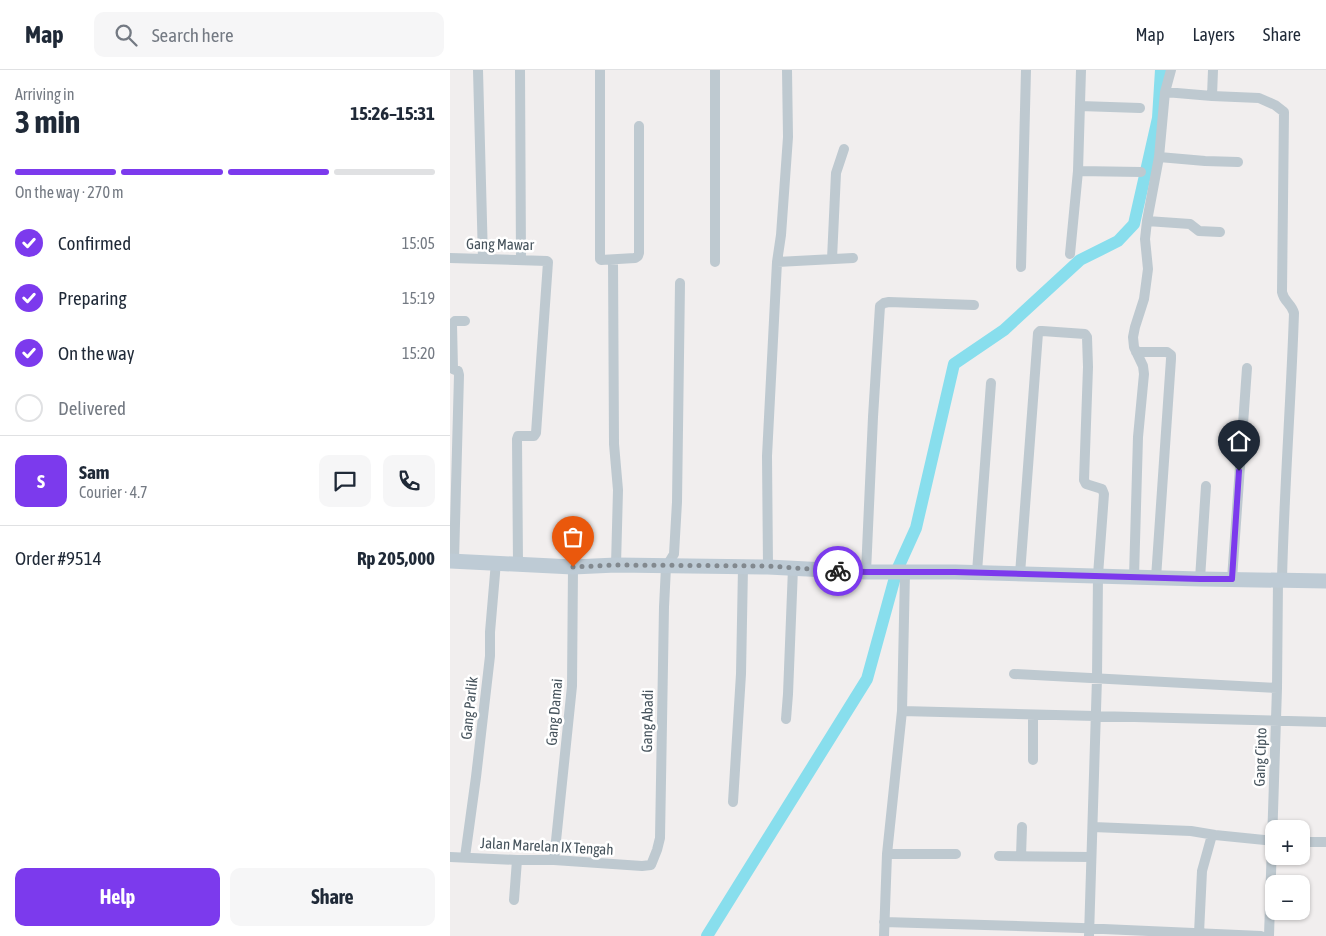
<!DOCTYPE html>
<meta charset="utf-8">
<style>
body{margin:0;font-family:"Asap Condensed",sans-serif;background:#f6f6f7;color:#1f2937;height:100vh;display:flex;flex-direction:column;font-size:19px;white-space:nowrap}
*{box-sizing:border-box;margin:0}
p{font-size:16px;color:#747a83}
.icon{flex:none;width:28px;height:28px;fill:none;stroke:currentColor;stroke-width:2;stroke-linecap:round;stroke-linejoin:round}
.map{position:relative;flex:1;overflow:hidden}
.sheet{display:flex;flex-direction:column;background:#fff;width:450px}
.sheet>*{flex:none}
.tools{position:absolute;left:815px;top:750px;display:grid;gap:10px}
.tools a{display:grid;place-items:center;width:45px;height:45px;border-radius:10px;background:#fff;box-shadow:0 1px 4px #0004;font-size:25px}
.pin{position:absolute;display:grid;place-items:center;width:42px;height:42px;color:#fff;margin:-51px -21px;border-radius:50% 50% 50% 0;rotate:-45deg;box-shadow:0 0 5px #0007}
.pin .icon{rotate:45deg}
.courier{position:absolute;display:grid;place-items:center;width:50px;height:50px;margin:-25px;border:4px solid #7c3aed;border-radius:50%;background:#fff;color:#222;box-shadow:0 1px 6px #0007}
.head em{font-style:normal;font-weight:700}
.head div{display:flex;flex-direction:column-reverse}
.head{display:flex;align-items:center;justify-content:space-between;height:85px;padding:0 15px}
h1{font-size:32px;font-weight:700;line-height:38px}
.bar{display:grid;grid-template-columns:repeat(4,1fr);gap:8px 5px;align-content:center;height:60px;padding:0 15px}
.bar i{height:6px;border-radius:4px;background:#e0e1e3}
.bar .on{background:#7c3aed}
.bar p{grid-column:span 4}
.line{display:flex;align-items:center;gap:12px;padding:0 15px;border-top:1px solid #e0e1e3}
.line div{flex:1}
.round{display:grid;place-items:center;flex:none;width:52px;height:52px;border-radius:10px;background:#f6f6f7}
ol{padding:0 15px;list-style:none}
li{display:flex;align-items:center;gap:15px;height:55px}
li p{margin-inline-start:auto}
li .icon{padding:5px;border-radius:50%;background:#7c3aed;color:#fff;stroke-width:4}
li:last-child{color:#747a83}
li i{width:28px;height:28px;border:2px solid #e0e1e3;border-radius:50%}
.cta{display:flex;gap:10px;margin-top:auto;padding:10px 15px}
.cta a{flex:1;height:58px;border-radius:10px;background:#7c3aed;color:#fff;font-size:20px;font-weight:700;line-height:58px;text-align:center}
.cta a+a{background:#f6f6f7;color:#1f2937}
header{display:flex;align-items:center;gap:30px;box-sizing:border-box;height:70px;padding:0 25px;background:#fff;border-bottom:1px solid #e0e1e3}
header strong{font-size:24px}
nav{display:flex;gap:28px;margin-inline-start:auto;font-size:18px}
.search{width:350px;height:45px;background:#f6f6f7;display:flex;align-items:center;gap:12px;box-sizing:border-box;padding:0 18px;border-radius:10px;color:#747a83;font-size:19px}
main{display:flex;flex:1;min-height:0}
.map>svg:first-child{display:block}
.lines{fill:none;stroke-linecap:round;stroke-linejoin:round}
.canal{stroke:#88deed;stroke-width:12}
.minor{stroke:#bec9d0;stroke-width:10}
.secondary{stroke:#becbd5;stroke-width:15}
.done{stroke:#82898f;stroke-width:5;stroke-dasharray:0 9}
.route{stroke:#7c3aed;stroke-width:6}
.labels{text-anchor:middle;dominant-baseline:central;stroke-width:5;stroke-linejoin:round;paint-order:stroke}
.street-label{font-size:15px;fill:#46535c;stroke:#fff}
</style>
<header>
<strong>Map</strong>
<div class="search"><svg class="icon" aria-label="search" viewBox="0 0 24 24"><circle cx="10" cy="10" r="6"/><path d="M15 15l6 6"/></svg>Search here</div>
<nav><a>Map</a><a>Layers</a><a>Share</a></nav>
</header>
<main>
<section class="sheet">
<div class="head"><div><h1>3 min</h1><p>Arriving in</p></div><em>15:26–15:31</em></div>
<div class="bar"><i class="on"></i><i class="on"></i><i class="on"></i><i></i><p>On the way · 270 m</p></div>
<ol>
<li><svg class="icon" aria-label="check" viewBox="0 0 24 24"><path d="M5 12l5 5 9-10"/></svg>Confirmed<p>15:05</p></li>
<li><svg class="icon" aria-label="check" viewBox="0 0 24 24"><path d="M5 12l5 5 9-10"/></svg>Preparing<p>15:19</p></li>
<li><svg class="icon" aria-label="check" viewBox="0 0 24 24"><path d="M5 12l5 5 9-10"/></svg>On the way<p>15:20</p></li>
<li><i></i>Delivered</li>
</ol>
<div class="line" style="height:90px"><b class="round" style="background:#7c3aed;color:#fff">S</b><div><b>Sam</b><p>Courier · 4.7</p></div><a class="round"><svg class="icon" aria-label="chat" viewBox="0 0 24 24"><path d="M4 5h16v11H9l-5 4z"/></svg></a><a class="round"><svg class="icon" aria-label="phone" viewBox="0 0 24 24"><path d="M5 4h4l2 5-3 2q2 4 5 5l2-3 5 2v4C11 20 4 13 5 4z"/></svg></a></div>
<div class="line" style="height:65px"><div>Order #9514</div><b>Rp 205,000</b></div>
<div class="cta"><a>Help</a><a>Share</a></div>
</section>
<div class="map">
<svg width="876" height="866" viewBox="0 0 876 866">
<rect width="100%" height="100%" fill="#f1eeee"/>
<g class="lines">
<!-- canal -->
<path class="canal" d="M 257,866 L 417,609 L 447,500 L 466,458 L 469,445 L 504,294 L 554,260 L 630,190 L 668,171 L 684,154 L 708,48 L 711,0"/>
<!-- minor -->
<path class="minor" d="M 28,0 L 33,189
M 70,0 L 71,190
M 150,0 L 150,189 L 151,190 L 185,188 L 188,186 L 189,183 L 189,56
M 715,22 L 762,26 L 809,28 L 825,35 L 834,42 L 832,222 C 834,232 841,233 844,243 C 841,332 834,421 832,510
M 762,26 L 763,0
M 630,36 L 690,38
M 709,87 L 755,91 L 788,92
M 628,101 L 691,102
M 697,151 L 740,154 L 749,161 L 770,162
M 620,184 L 628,101 L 631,0
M 0,188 L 97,191 L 98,192 L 86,363 L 84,366 L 68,366 L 67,369 L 68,494
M 382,189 L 386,103 L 394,79
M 163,190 L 164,374 L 168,420 L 166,495
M 265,192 L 265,0
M 327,192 L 403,188
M 571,197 L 576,0
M 686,282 L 717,282 L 721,285 L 721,289 L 706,508
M 4,491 L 9,305 L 8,301 L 3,299 L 2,254 L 5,251 L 15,251
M 318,497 L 317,386 L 327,192 L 331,165 L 338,67 L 337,0
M 416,502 L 423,347 L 430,236 L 434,233 L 439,232 L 524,235
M 527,502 L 541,313
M 570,504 L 588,263 L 590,261 L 592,261 L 635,264 L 637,267 L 638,297 L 634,410 L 636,414 L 652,419 L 654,424 L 648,505 L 647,608 L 639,866
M 684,507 L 688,367 L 694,304 L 693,296 L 684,277 L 683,267 L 685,257 L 694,229 L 698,199 L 695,169 L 697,151 L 709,87 L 715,22 L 721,0
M 750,509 L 756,416
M 782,509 L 797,298
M 564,604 L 827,618
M 452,641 L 876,652
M 336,649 L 338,624 L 343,498
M 583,690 L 583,645
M 283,732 L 291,604 L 293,497
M 643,757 L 741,761 L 765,765 L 824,771
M 851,772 L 876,772
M 437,784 L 506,784
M 549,786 L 641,787
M 571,786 L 572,757
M 0,787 L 67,790 L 104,790 L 192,796 L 201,795 L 207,780 L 210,768 L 214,537 L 216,497 L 224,484 L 227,432 L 230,213
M 15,787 L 26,707 L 40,586 L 40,562 L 46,492
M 104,790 L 122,616 L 123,497
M 64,830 L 67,790
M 434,852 L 631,858 L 811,866
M 749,863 L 752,801 L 762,765
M 434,866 L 437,784 L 452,641 L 455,502
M 819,866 L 827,618 L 828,510"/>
<!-- secondary -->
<path class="secondary" d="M 0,491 L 123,497 L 166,495 L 318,497 L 416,502 L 505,502 L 750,509 L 876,511"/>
</g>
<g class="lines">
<!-- done -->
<path class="done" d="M 123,497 L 166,495 L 318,496 L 388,501"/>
<!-- route -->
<path class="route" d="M 388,501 L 416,502 L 505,502 L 750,509 L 782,509 L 789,401"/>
</g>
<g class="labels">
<!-- street labels -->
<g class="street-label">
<text transform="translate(50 174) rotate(1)">Gang Mawar</text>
<text transform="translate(19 638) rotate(-84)">Gang Parlik</text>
<text transform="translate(104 642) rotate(-85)">Gang Damai</text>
<text transform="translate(197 651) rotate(-89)">Gang Abadi</text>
<text transform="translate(810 687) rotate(-88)">Gang Cipto</text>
<text transform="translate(97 776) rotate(3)">Jalan Marelan IX Tengah</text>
</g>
</g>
</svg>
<div class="tools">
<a>+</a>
<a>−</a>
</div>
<div class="pin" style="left:123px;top:497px;background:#ea580c"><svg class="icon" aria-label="bag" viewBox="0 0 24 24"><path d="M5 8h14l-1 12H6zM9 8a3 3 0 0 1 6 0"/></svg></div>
<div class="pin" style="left:789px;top:401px;background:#1f2937"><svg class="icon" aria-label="home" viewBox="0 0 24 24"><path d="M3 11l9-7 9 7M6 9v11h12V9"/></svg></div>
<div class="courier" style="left:388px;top:501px"><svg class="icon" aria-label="bike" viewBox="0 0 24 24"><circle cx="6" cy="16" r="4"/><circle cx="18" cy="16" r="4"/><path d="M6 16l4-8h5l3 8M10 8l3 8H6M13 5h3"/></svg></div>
</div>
</main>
